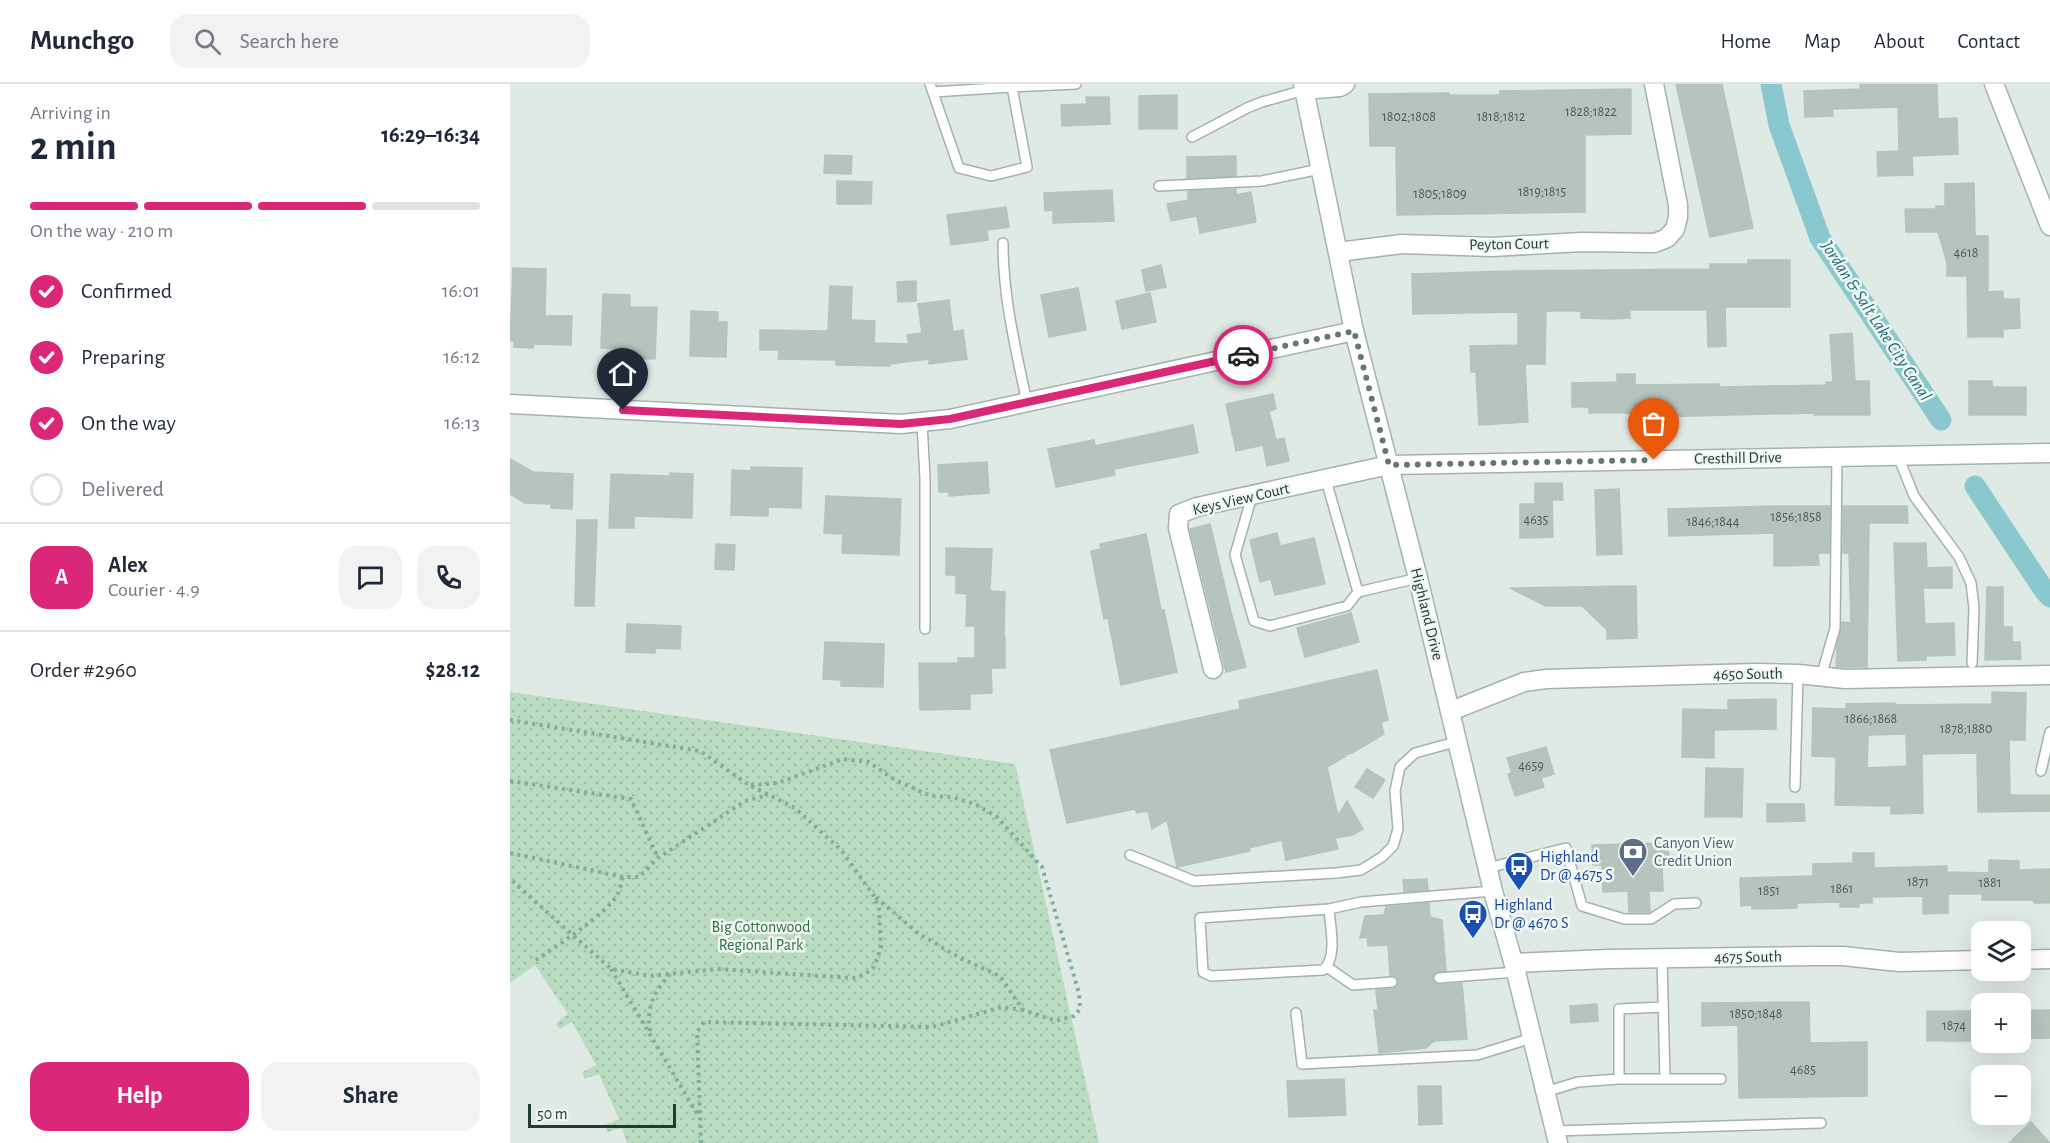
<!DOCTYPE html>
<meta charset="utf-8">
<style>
body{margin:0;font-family:"Alegreya Sans",sans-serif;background:#f2f2f3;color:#1f2937;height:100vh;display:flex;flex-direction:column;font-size:22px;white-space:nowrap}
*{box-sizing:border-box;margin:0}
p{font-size:20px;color:#747a83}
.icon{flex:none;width:33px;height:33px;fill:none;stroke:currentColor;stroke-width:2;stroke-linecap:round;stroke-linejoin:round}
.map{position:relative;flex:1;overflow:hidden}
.sheet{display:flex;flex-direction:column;background:#fff;width:510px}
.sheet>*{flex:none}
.tools{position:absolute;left:1461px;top:837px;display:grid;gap:12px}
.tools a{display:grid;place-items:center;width:60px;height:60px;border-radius:12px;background:#fff;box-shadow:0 6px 24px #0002;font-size:30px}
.scale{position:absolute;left:18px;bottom:15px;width:148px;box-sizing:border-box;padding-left:6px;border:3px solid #213a32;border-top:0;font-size:16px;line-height:21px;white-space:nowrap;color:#213a32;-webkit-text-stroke:4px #f0f7f3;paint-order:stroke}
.pin{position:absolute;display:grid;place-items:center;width:51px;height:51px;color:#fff;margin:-62px -26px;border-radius:50% 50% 50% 0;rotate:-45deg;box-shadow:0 0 6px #0007}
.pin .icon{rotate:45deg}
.courier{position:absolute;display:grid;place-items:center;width:60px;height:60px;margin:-30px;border:4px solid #db2777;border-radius:50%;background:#fff;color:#222;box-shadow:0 2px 8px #0007}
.summary em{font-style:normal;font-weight:600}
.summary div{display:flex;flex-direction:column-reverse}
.summary{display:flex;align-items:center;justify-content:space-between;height:102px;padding:0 30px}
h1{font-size:39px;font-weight:600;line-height:45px}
.bar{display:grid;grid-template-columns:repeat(4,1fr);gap:9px 6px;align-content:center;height:72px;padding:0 30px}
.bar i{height:8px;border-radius:4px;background:#e0e1e3}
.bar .selected{background:#db2777}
.bar p{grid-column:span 4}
.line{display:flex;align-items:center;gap:15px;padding:0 30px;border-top:2px solid #e0e1e3}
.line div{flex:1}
.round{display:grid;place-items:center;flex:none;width:63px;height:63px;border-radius:18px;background:#f2f2f3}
ol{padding:0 30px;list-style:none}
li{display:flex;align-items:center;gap:18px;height:66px}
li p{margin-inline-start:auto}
li .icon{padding:6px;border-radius:50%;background:#db2777;color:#fff;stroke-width:4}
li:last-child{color:#747a83}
li i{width:33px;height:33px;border:3px solid #e0e1e3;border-radius:50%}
.primary-button{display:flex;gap:12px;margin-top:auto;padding:12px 30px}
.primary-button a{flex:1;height:69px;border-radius:18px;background:#db2777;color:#fff;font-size:24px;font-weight:600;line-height:69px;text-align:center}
.primary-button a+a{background:#f2f2f3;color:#1f2937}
header{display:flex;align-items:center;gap:36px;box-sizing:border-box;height:84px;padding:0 30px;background:#fff;border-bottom:2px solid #e0e1e3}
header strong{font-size:28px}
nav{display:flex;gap:33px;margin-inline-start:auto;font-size:21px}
.search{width:420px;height:54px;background:#f2f2f3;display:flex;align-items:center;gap:15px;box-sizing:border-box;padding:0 21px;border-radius:18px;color:#747a83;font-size:22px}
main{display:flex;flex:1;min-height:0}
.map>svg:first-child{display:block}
.park{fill:url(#park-dots)}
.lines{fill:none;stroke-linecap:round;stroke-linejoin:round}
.canal{stroke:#89c8ce;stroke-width:21}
.building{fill:#b5c5be;stroke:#b2c4bb;stroke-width:1.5;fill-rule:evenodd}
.service-casing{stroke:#a3b2ac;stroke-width:12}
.minor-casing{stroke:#a3b2ac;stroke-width:21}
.secondary-casing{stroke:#9fb6ac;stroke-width:21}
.path{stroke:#81ad9c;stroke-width:4;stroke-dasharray:3 4.5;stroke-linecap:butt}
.service{stroke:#fff;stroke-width:9}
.minor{stroke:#fff;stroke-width:18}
.secondary{stroke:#fff;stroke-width:18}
.done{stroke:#647871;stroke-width:6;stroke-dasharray:0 10.8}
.route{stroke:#db2777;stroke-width:8}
.labels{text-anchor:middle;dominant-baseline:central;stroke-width:5;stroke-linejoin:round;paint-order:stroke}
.number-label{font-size:14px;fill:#465d55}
.street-label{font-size:16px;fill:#213a32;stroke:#f0f7f3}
.service-label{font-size:16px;fill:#4e5e75;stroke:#f0f7f3;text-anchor:start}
.transit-label{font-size:16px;fill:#164399;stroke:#f0f7f3;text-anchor:start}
.park-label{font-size:16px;fill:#2d7042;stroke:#f0f7f3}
.water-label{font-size:18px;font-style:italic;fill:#1d6b74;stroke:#f0f7f3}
</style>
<header>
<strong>Munchgo</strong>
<div class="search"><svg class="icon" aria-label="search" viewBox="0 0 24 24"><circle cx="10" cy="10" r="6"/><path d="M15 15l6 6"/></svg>Search here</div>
<nav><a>Home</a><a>Map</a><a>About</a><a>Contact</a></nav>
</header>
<main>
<section class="sheet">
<div class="summary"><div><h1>2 min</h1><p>Arriving in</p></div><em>16:29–16:34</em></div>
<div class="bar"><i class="selected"></i><i class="selected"></i><i class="selected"></i><i></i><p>On the way · 210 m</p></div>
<ol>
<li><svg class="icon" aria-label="check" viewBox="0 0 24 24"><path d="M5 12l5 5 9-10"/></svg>Confirmed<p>16:01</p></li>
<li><svg class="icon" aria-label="check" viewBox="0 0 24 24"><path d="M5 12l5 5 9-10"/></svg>Preparing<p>16:12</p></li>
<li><svg class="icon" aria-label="check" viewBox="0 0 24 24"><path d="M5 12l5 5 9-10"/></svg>On the way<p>16:13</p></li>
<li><i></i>Delivered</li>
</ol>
<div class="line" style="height:108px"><b class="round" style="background:#db2777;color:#fff">A</b><div><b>Alex</b><p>Courier · 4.9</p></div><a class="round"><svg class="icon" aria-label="chat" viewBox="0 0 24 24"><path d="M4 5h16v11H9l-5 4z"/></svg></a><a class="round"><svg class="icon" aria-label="phone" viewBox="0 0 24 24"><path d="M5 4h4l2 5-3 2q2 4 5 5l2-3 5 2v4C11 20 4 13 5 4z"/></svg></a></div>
<div class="line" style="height:78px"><div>Order #2960</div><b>$28.12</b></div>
<div class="primary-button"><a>Help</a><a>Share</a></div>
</section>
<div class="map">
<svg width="1540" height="1059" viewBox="0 0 1540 1059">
<defs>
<pattern id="park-dots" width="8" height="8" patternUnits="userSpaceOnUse" patternTransform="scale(1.5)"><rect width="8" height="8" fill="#b9dbc0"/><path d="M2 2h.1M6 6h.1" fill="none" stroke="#9fbda5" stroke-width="1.8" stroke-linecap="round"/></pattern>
</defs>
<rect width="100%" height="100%" fill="#e0eae5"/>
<!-- park -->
<path class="park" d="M 0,608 L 505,680 L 589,1059 L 117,1059 L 112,1044 L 97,1048 L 95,1041 L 109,1035 L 89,990 L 74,995 L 73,988 L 86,981 L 62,938 L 50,945 L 46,941 L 48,937 L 58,930 L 25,881 L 0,899 Z"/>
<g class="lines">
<!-- canal -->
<path class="canal" d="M 1261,0 L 1269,41 L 1310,154 L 1431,336
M 1465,402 L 1534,506 L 1540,513"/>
</g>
<!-- building -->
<path class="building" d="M 1166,0 L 1212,0 L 1243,144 L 1200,153 Z
M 1350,0 L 1427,0 L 1428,35 L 1447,34 L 1448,70 L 1402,72 L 1403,91 L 1368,92 L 1367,68 L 1389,67 L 1388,23 L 1322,25 L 1323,32 L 1295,33 L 1294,7 L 1350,5 Z
M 1121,5 L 1121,50 L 1075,51 L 1075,128 L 887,131 L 886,62 L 860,62 L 859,10 L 939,9 L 939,11 L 990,11 L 990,7 Z
M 667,11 L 667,45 L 629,45 L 629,12 Z
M 576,13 L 599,13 L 600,40 L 552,42 L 551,21 L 577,20 Z
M 315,71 L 342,72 L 341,90 L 314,89 Z
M 726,72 L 726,92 L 677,94 L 677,73 Z
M 327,97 L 362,98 L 361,120 L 327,120 Z
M 1464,99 L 1465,152 L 1478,152 L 1478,208 L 1493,207 L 1493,215 L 1509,215 L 1510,244 L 1493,245 L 1493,253 L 1458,253 L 1457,192 L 1437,192 L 1437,179 L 1428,148 L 1396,148 L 1395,125 L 1426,125 L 1426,122 L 1435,122 L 1435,100 Z
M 726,105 L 726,111 L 741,108 L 746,138 L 690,149 L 687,132 L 661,137 L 657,120 L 678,116 L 678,107 Z
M 602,106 L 604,137 L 543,139 L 543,126 L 535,127 L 534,109 Z
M 496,123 L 499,143 L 477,146 L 478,156 L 441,161 L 437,131 Z
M 1238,176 L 1280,176 L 1280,223 L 1215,223 L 1216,262 L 1198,263 L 1197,226 L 1120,226 L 1120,234 L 1101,235 L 1071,234 L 1071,227 L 1036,227 L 1035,280 L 1015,280 L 1018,338 L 969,341 L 966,288 L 961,288 L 960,262 L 1008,261 L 1008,228 L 903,230 L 902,190 L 1001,187 L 1200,185 L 1200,180 L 1238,180 Z
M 651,181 L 656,203 L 636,207 L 632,186 Z
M 3,184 L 36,185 L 35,232 L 62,232 L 61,261 L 23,260 L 23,264 L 4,263 L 4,257 L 0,257 Z
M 406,197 L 406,217 L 388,218 L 387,198 Z
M 320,202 L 342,203 L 341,236 L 365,237 L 364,259 L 399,260 L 397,251 L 412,249 L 408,220 L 439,216 L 443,248 L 453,246 L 457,275 L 419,280 L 419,275 L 380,280 L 380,282 L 326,281 L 326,276 L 268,275 L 269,266 L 250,266 L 250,246 L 318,247 Z
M 568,204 L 576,246 L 539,253 L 531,211 Z
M 640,209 L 646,238 L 612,245 L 606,217 Z
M 93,210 L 120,211 L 120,223 L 147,223 L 145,275 L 111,274 L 111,264 L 91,264 Z
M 181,227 L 208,228 L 208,238 L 217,238 L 216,273 L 180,272 Z
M 1342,249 L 1345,297 L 1359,297 L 1360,331 L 1304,331 L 1304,329 L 1143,333 L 1143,329 L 1079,329 L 1079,323 L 1062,323 L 1062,299 L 1107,298 L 1107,290 L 1125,290 L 1125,301 L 1209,300 L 1209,303 L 1316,301 L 1316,298 L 1323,298 L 1320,251 Z
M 1459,297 L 1482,297 L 1482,303 L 1516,303 L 1516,331 L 1459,331 Z
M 763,310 L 766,325 L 759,327 L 766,356 L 774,354 L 779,377 L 757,382 L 753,361 L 726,367 L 716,320 Z
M 683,341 L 688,369 L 604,385 L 605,391 L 546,403 L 538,365 L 584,356 L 585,362 Z
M 0,375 L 23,388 L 63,390 L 62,425 L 41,424 L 41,420 L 15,419 L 0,410 Z
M 477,378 L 479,409 L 439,412 L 439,408 L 429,408 L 428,381 Z
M 241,383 L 292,384 L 291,424 L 258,423 L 258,432 L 221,431 L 222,386 L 241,387 Z
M 160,389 L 183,390 L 182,434 L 124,432 L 124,444 L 99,444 L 101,390 L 160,392 Z
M 1025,399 L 1052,399 L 1053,416 L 1042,416 L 1043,453 L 1010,454 L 1010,420 L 1025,420 Z
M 1109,405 L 1112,470 L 1087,471 L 1085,406 Z
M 316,412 L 391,415 L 389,471 L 332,469 L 333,450 L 314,449 Z
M 1265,422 L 1320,422 L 1319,469 L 1308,469 L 1309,481 L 1264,482 L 1264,449 L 1159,452 L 1158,425 Z
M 1333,422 L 1397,422 L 1398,439 L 1359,439 L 1357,583 L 1326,583 L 1327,563 L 1332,538 L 1341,539 L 1339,469 L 1333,469 Z
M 67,436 L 87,436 L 84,522 L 65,522 Z
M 700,440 L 721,528 L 736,583 L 716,588 L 680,445 Z
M 767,449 L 770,462 L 804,454 L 815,500 L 765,511 L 761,495 L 750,498 L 740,456 Z
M 636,450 L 651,526 L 654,526 L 667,588 L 611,601 L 598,534 L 594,535 L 581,467 L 591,465 L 590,460 Z
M 1384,459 L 1416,459 L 1417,484 L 1442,483 L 1442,504 L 1413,504 L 1415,540 L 1444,539 L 1445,571 L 1416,572 L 1416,576 L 1388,577 Z
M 206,460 L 225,461 L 224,486 L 205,485 Z
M 436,464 L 482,465 L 480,507 L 495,508 L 494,553 L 495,553 L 495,584 L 481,584 L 482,609 L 460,610 L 460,625 L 410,626 L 409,579 L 448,579 L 448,574 L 465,574 L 465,542 L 456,542 L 457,510 L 446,509 L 446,491 L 436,491 Z
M 1126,502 L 1127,554 L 1097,555 L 1097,546 L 1072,522 L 1036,522 L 1000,504 Z
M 1477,503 L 1493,503 L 1493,543 L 1502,543 L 1502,558 L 1510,558 L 1511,575 L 1475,576 Z
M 841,529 L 849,558 L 795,573 L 787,544 Z
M 117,540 L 171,542 L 170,565 L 145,564 L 145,569 L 116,568 Z
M 315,558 L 374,560 L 373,603 L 331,602 L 331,596 L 313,595 Z
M 867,586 L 878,636 L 871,638 L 874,650 L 842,669 L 834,671 L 836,672 L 817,683 L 828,732 L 837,717 L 853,745 L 843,751 L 825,754 L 828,765 L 776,776 L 772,756 L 739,764 L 740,767 L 667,783 L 657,736 L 642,745 L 638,727 L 627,729 L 625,725 L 557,739 L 540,666 L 730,625 L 729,617 Z
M 1482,608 L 1516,609 L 1515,656 L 1499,656 L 1500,711 L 1540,711 L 1540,727 L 1468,728 L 1467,669 L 1412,670 L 1413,729 L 1381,730 L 1381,722 L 1325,721 L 1326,673 L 1302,672 L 1303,624 L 1336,625 L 1336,620 L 1385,619 L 1385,621 L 1482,620 ZM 1396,650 L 1397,682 L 1357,684 L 1358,651 Z
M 1266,615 L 1266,645 L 1204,646 L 1204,674 L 1172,673 L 1173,625 L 1218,626 L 1218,616 Z
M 1036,663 L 1044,690 L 1031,694 L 1034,703 L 1005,712 L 998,690 L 1002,689 L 997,674 Z
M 1196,684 L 1233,685 L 1232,733 L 1195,733 Z
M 857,685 L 875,696 L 863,714 L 845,703 Z
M 1257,720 L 1294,720 L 1295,737 L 1257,738 Z
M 1158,759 L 1159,779 L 1152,779 L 1153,807 L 1139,807 L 1140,828 L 1119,828 L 1118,807 L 1093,808 L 1092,781 L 1083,781 L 1082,761 Z
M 1343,769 L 1364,769 L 1364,784 L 1437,782 L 1437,788 L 1479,789 L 1479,776 L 1509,777 L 1509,786 L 1540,785 L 1540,819 L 1524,819 L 1523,816 L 1472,816 L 1472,810 L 1438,810 L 1438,829 L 1413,830 L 1413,812 L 1362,813 L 1362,819 L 1349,819 L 1349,823 L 1330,823 L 1330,818 L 1287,819 L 1287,824 L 1242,825 L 1242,821 L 1231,822 L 1230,794 L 1303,792 L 1303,780 L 1343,779 Z
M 917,795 L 918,806 L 894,808 L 893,796 Z
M 919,819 L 920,833 L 932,836 L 936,887 L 926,888 L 922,895 L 929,901 L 952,899 L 957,955 L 924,957 L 916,964 L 869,969 L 864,926 L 868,926 L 866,906 L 885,904 L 889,897 L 885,892 L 880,891 L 878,861 L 858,862 L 857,853 L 850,854 L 855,832 L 874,831 L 876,823 Z
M 1299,918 L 1300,959 L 1357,958 L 1357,1012 L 1229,1014 L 1228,941 L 1192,942 L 1192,919 Z
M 1087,920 L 1088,937 L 1061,939 L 1060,922 Z
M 1540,926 L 1540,954 L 1510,954 L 1510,927 Z
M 1417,927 L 1472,927 L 1472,957 L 1417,957 Z
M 834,995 L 836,1031 L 779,1033 L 777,997 Z
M 908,1002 L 931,1002 L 932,1040 L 909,1041 Z
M 1521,1038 L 1540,1059 L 1499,1059 Z"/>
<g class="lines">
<!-- service casing -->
<g class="service-casing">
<path id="service" d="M 420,0 L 449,84 L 481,92 L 517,83 L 502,3 L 566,0
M 423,8 L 502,3
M 682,53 L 737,24 L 752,18 L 794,6
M 649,102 L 752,97 L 810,85
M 493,159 C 493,214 506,266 517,319
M 412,339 L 415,394 L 415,545
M 1388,372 L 1404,412 L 1449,473 L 1461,499 L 1464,524 L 1462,579
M 742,412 L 725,471 L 744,537 L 760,542 L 837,522 L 848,508 L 816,396
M 848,508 L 908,494
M 1311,593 L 1325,544 L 1327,372
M 1531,687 L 1540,648
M 1285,703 L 1288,590
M 620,771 L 684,797 L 826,789 L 851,786 L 872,773 L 883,762 L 888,745 L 885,707 L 890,683 L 905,669 L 949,657
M 978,784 L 1056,764 L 1072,822 L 1114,835 L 1141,835 L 1164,820 L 1186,819
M 819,825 C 820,842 828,874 813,886 L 701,892 L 693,888 L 690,834 L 819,825 L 851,818 L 983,807
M 817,883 L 843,901 L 882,898
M 929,894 L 1006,888
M 786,929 L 792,980 L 967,971 L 1022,954
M 1109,995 L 1109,925 L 1153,923
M 1155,995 L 1211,995
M 1035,1008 L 1068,998 L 1109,995 L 1155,995 L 1152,874
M 1045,1047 L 1311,1039"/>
</g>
<!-- minor casing -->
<g class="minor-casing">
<path id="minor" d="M 1484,0 L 1540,142
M 794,6 L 830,3 L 835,0
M 828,168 L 892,160 L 982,163 L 1072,158 L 1145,159 L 1157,154 L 1165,145 L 1168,133 L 1168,121 L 1144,0
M 0,320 L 391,340 L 440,335 L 844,247
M 703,585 L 668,444 L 669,430 L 687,423 L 879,381 L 1540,369
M 941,627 L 1014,598 L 1036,595 L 1246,589 L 1288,590 L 1335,595 L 1540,591
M 1510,876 L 1540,875
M 1004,879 L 1099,875 L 1305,872 L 1333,872 L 1389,878 L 1472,876"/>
</g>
<!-- secondary casing -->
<g class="secondary-casing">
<path id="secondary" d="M 793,0 L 844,247 L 908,494 L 983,807 L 1006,888 L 1048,1059"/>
</g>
<!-- path -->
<path class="path" d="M 0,636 L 190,667 L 239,701 L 285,724 L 331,766 L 364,812 L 369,825 L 371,864 L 364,883 L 354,891 L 343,894 L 207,885 L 140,892 L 101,885 L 0,795
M 0,697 L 121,715 L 148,774
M 241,701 L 268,699 L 333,675 L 359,678 L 385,696 L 421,712 L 441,713 L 465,720 L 487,733 L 532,783 L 569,909 L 570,925 L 564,932 L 546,937 L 513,926 L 490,892 L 450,874 L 408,849 L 364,812
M 0,769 L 113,793 L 129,793 L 148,774 L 235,717 L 258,711
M 26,876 C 45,863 97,830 107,811 C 110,806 111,799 113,793
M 101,885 L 189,1033
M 140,947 C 136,922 144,909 160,890
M 191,1059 L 187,948 L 194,938 L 422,943 L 492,923 L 513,926"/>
<!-- service -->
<use href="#service" class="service"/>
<!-- minor -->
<use href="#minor" class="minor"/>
<!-- secondary -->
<use href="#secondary" class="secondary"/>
</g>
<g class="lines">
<!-- done -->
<path class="done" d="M 733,271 L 844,247 L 879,381 L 1144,376"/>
<!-- route -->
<path class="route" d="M 113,326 L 391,340 L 440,335 L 733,271"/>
</g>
<!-- icons -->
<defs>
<g id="bank-pin" transform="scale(1.5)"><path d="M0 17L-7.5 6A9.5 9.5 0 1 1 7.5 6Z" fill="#5c6f8a" stroke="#f0f7f3"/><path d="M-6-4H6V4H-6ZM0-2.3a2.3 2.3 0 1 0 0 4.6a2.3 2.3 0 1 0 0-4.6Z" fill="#fff"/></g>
<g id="bus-pin" transform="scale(1.5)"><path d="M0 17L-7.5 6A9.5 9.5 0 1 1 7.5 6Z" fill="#1a4fb4" stroke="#f0f7f3"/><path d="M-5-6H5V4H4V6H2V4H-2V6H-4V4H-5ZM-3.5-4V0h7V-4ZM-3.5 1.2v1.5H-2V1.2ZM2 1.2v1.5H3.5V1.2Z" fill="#fff"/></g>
</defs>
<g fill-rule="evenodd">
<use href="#bank-pin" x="1123" y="768"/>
<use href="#bus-pin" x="1009" y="782"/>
<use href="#bus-pin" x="963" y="830"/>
</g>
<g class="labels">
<!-- number labels -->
<g class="number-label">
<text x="1081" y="28">1828;1822</text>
<text x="899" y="33">1802;1808</text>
<text x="991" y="33">1818;1812</text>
<text x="1032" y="108">1819;1815</text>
<text x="930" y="110">1805;1809</text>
<text x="1456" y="169">4618</text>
<text x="1286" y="433">1856;1858</text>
<text x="1026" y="436">4635</text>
<text x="1203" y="438">1846;1844</text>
<text x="1361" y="635">1866;1868</text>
<text x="1456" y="645">1878;1880</text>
<text x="1021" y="682">4659</text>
<text x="1408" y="798">1871</text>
<text x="1480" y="799">1881</text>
<text x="1332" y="805">1861</text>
<text x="1259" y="807">1851</text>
<text x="1246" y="930">1850;1848</text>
<text x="1444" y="942">1874</text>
<text x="1293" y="986">4685</text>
</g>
<!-- street labels -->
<g class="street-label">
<text transform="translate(999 160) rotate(-1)">Peyton Court</text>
<text transform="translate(1228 374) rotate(-1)">Cresthill Drive</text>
<text transform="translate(731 415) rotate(-13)">Keys View Court</text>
<text transform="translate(917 530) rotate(76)">Highland Drive</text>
<text transform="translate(1238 590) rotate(-1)">4650 South</text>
<text transform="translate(1238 873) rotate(-1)">4675 South</text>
</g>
<!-- service labels -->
<g class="service-label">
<text x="1144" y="759">Canyon View<tspan x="1144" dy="18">Credit Union</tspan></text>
</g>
<!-- transit labels -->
<g class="transit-label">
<text x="1030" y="773">Highland<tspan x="1030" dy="18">Dr @ 4675 S</tspan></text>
<text x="984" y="821">Highland<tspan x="984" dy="18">Dr @ 4670 S</tspan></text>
</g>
<!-- park labels -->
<g class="park-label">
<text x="251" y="843">Big Cottonwood<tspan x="251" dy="18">Regional Park</tspan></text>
</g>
<!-- water labels -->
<g class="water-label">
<text transform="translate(1366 237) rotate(57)">Jordan &amp; Salt Lake City Canal</text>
</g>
</g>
</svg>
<div class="tools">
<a><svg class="icon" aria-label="layers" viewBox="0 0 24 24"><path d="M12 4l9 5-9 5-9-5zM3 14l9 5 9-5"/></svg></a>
<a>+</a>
<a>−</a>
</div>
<div class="scale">50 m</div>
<div class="pin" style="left:1144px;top:376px;background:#ea580c"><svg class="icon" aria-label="bag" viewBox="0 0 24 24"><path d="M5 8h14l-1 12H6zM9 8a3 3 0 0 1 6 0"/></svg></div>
<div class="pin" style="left:113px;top:326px;background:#1f2937"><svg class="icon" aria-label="home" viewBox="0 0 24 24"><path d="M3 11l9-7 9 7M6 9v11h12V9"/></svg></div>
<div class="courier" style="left:733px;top:271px"><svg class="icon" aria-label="car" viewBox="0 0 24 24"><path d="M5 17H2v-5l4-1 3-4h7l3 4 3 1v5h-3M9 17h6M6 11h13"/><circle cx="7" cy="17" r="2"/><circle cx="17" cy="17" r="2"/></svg></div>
</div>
</main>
